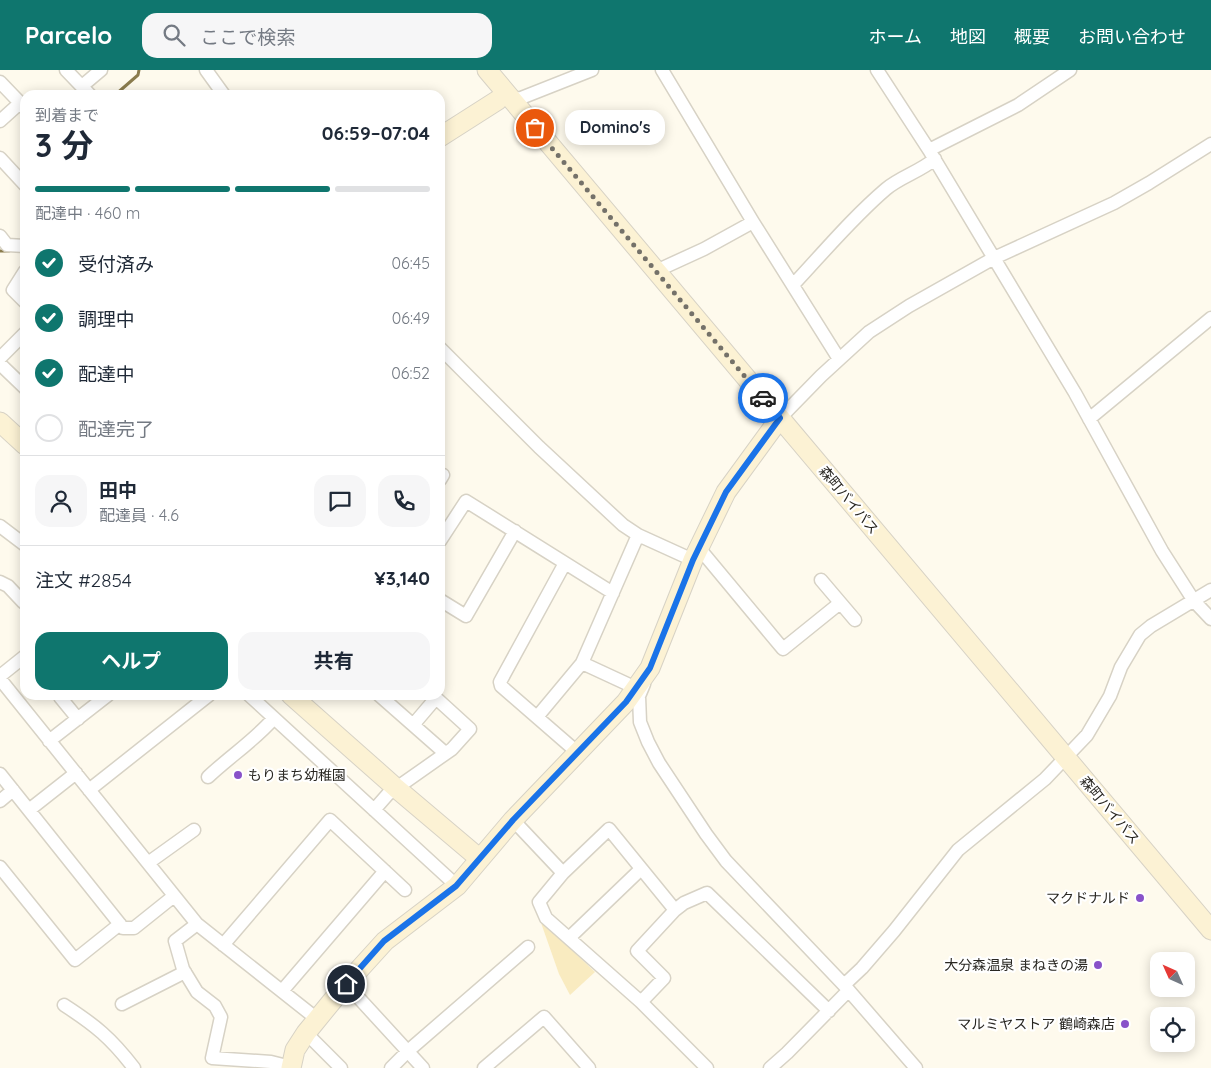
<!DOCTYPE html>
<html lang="ja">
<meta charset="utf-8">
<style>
body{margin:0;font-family:Quicksand,"Noto Sans JP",sans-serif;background:#f6f6f7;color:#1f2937;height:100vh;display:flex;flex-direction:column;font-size:19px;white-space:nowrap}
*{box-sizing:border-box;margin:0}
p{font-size:16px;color:#747a83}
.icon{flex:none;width:28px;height:28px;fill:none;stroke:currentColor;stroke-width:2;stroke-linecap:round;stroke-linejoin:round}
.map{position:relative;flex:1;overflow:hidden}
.sheet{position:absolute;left:20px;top:20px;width:425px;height:610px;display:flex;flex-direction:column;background:#fff;border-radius:15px;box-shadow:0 2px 12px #0003}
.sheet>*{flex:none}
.needle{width:32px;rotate:315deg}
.buttons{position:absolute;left:1150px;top:882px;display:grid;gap:10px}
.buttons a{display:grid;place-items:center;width:45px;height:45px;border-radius:10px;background:#fff;box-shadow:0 2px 12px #0003;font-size:25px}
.pin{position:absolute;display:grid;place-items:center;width:42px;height:42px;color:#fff;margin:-21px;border:2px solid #fff;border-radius:50%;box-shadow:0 1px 5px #0007}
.courier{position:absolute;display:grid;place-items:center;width:50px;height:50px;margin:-25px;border:4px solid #1a73e8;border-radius:50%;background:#fff;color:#222;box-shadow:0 1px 6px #0007}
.bubble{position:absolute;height:35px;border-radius:15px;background:#fff;box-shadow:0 2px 12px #0003;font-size:16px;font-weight:700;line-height:35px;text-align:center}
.summary em{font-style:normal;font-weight:700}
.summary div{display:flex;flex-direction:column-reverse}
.summary{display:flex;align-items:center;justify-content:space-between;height:85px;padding:0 15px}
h1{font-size:32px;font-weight:700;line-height:38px}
.bar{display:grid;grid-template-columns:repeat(4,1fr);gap:8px 5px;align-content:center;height:60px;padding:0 15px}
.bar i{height:6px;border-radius:4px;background:#e0e1e3}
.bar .active{background:#0f766e}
.bar p{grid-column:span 4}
.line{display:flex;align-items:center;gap:12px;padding:0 15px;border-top:1px solid #e0e1e3}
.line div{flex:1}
.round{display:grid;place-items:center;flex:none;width:52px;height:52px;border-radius:15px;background:#f6f6f7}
ol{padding:0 15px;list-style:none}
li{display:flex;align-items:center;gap:15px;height:55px}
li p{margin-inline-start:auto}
li .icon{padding:5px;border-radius:50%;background:#0f766e;color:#fff;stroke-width:4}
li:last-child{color:#747a83}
li i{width:28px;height:28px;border:2px solid #e0e1e3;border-radius:50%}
.cta{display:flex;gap:10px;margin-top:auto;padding:10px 15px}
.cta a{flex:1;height:58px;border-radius:15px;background:#0f766e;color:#fff;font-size:20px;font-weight:700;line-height:58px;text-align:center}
.cta a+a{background:#f6f6f7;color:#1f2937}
header{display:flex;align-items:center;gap:30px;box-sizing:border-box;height:70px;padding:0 25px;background:#0f766e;color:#fff}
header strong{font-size:24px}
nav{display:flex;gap:28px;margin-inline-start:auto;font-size:18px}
.search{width:350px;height:45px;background:#f6f6f7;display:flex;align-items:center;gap:12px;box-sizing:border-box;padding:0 18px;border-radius:15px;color:#747a83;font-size:19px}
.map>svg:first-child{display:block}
.green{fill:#f9ebc0}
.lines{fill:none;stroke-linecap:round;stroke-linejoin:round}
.stream{stroke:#8a7c4e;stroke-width:3}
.street-casing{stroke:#d7d2c5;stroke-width:15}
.secondary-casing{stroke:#d7d2c5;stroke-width:21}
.street{stroke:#fff;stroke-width:12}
.secondary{stroke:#fcf2d4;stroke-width:19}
.done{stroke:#747169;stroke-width:5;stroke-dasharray:0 9}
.route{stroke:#1a73e8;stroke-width:6}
.poi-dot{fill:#8952c9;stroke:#fff;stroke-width:2}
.labels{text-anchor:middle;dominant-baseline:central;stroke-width:4.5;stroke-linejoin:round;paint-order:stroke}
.street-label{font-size:14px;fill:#292722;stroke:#fff}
.poi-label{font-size:14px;fill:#292722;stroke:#fff;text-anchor:end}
</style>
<header>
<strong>Parcelo</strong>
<div class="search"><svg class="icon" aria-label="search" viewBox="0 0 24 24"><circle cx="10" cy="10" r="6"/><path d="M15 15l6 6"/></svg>ここで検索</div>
<nav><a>ホーム</a><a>地図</a><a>概要</a><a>お問い合わせ</a></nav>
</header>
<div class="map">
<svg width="1211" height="998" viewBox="0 0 1211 998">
<rect width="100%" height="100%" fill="#fefaed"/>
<!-- green -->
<path class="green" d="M 540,850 L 595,902 L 570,925 L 559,904 Z"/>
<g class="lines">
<!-- stream -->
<path class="stream" d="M 115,25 L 138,5 L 139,0
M 0,181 L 9,181"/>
<!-- street casing -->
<g class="street-casing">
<path id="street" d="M 66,0 L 90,25
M 206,0 L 224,25
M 662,0 L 753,152 L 839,289
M 877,0 L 929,80 L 1075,323 L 1162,481 L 1194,531 L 1211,549
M 0,12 L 25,38
M 82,16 L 101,0
M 507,29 L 521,28 L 592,0
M 0,51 L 20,33
M 929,80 L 1018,35 L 1070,0
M 0,88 L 25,115
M 0,166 L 7,175 L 25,176
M 25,201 L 13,220 L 25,232
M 656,201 L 704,179 L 753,152
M 793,215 C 823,183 852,148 886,119 C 900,107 919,102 935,89
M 440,278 L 539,377 L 623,455 L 638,465 L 693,490
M 0,288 L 25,263
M 0,294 L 25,318
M 780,348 L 821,306 L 869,262 L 909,236 L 994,188 L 1114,133 L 1149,113 L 1211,74
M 1089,349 L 1211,248
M 440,410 L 443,405
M 0,456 L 25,475
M 440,471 L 466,431 L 613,523
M 699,478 L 783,579 L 840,533
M 565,493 L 500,612 L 501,616 L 577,682
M 821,510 L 855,550
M 0,512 L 8,516 L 23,532 L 25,531
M 440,530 L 466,546 L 515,461
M 582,593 L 636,618
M 0,606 L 25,586
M 0,609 L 197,854 L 317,949
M 644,614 L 639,626 L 640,652 L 648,672 L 659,693 L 706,764 L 726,791 L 844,915 L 916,998
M 249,625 L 457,816
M 379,625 L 445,683
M 60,627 L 78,649
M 537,647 L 582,593 L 638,465
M 49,671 L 108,625
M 0,704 L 123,858 L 134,858 L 174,826
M 208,707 C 229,687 255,670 274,648
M 89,720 L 209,625
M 0,731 L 13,720
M 29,740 L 76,703
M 374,740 L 388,724 L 452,679 L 470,659 L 436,628 L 413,655
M 513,750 L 563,803
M 148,793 L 194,760
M 0,797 L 75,890 L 120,854
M 675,840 L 609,759 L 563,803 L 539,832 L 546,848 L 641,932 L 707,998
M 197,854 L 175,871 L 183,899 L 197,922 L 215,936 L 221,947 L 212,988 L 271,992 L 291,997
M 569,868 L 641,799
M 223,875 L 330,750 L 405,820
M 346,914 L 423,998
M 844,915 L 862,898 L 894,861 L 958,780 L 1045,709 L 1087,665 L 1110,626 L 1121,597 L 1140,565 L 1151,556 L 1211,520
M 282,921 L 385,801
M 641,932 L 664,908 L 637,881 L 675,840 L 684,833 L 707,823 L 829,941
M 122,934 L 185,902
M 64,935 C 95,955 111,968 134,998
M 306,963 L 341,998
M 391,998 L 408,981 L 528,877
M 484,998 L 544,947 L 589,998
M 770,998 L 787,983 L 848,921"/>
</g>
<!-- secondary casing -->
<g class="secondary-casing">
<path id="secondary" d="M 487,0 L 1211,860
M 440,67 L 498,30
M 0,352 L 25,375
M 291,625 L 396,718 L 480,789
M 291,998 L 295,980 L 306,963 L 346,914 L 385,871 L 457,816 L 513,750 L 626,632 L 650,598 L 693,490 L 726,422 L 780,348"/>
</g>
<!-- street -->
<use href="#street" class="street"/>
<!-- secondary -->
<use href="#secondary" class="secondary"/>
</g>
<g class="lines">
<!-- done -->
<path class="done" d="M 535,58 L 763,328"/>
<!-- route -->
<path class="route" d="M 346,914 L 384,871 L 456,816 L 513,750 L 626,632 L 650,598 L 693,490 L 726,422 L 780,348 L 763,328"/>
</g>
<!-- markers -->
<g class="poi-dot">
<circle cx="238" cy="705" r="5"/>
<circle cx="1140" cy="828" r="5"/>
<circle cx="1098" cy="895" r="5"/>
<circle cx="1125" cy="954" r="5"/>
</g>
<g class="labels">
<!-- street labels -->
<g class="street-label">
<text transform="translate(849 430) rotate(50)">森町バイパス</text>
<text transform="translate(1110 740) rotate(50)">森町バイパス</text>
</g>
<!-- poi labels -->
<g class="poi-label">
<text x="248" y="705" text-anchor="start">もりまち幼稚園</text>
<text x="1130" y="828">マクドナルド</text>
<text x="1088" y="895">大分森温泉 まねきの湯</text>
<text x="1115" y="954">マルミヤストア 鶴崎森店</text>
</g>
</g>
</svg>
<div class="buttons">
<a><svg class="needle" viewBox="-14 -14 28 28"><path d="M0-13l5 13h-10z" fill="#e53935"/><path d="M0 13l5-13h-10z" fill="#747a83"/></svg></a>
<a><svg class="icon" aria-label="locate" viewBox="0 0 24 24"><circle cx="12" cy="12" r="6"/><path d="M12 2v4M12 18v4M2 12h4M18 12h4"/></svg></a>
</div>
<div class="pin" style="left:535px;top:58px;background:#ea580c"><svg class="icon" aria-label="bag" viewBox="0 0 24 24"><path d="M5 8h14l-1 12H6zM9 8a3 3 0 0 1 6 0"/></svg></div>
<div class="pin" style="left:346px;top:914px;background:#1f2937"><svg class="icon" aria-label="home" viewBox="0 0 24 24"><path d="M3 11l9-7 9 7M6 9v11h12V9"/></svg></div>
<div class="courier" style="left:763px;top:328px"><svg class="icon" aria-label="car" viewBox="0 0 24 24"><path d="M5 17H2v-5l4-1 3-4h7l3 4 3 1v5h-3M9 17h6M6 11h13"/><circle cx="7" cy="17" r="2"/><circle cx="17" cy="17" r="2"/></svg></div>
<div class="bubble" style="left:565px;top:40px;width:100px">Domino's</div>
<section class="sheet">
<div class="summary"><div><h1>3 分</h1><p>到着まで</p></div><em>06:59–07:04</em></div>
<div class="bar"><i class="active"></i><i class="active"></i><i class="active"></i><i></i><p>配達中 · 460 m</p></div>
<ol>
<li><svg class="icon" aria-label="check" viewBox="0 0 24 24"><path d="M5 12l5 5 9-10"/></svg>受付済み<p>06:45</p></li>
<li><svg class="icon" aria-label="check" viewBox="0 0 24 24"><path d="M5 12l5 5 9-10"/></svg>調理中<p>06:49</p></li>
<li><svg class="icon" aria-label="check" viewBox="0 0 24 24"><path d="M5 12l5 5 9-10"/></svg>配達中<p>06:52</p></li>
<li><i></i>配達完了</li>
</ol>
<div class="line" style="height:90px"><a class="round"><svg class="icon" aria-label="person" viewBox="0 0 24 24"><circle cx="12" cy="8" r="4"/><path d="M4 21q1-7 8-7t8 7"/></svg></a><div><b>田中</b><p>配達員 · 4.6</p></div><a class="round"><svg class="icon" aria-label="chat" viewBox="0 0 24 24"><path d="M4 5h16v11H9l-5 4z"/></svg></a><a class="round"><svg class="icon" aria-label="phone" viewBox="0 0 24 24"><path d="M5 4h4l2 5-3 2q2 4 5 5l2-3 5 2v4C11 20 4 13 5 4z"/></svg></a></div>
<div class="line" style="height:65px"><div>注文 #2854</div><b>¥3,140</b></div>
<div class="cta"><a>ヘルプ</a><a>共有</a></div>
</section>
</div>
